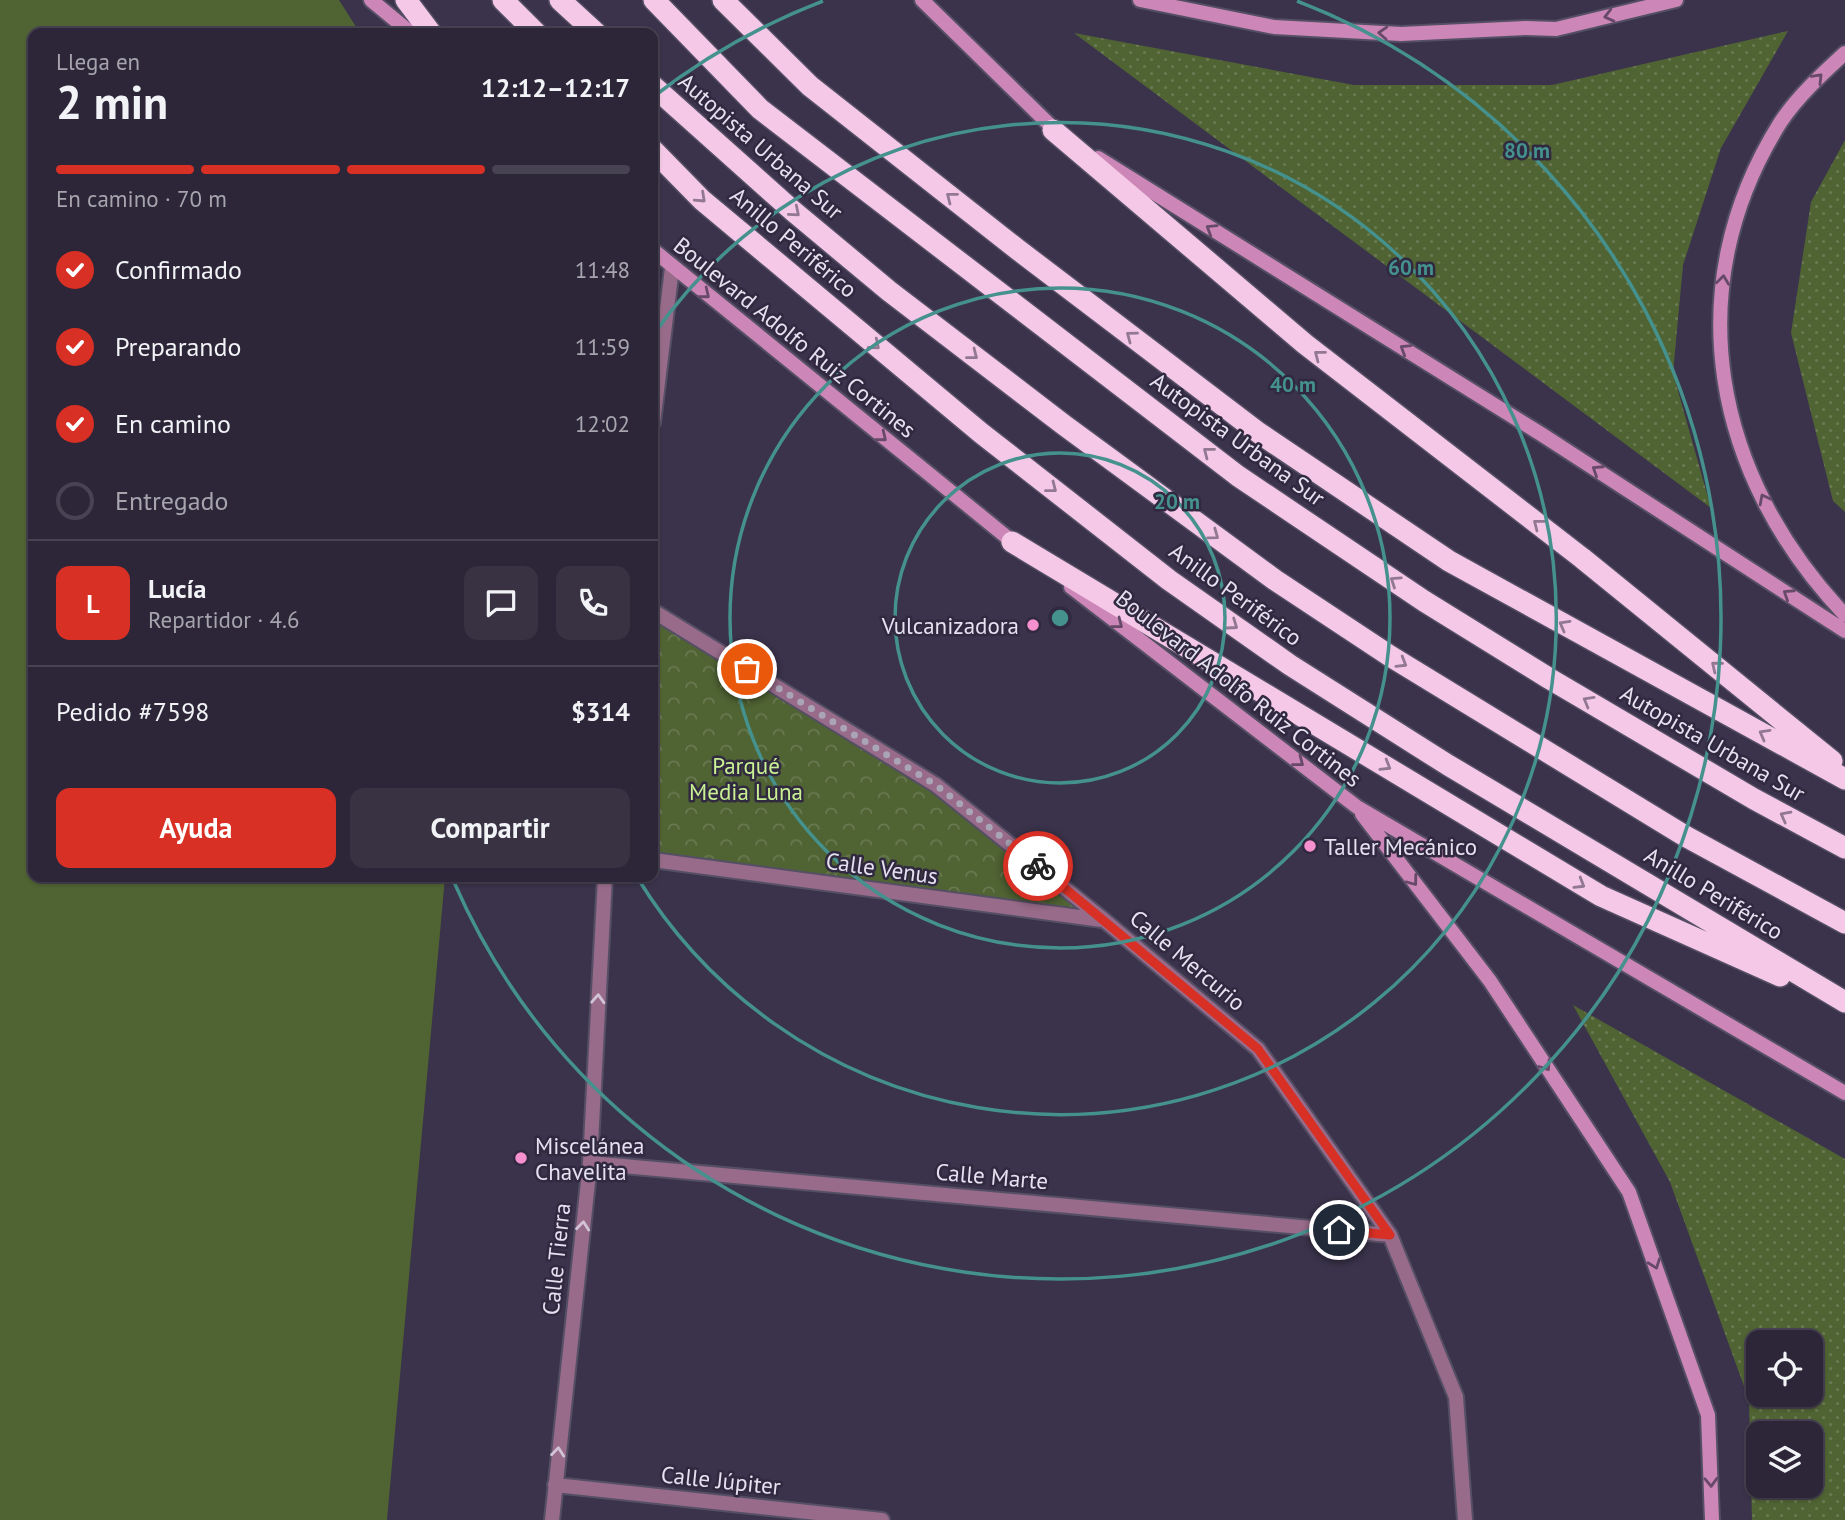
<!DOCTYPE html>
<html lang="es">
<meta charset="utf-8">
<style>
body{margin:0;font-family:"PT Sans",sans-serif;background:#383243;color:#f1f3f6;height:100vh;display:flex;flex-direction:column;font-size:26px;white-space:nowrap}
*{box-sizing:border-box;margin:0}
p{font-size:23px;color:#a6a5ae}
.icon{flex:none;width:38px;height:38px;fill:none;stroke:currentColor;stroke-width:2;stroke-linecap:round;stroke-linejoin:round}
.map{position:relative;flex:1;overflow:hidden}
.details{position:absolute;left:28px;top:28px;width:630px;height:854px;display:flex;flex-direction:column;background:#2c2638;border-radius:14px;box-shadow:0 2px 5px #0004,0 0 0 2px #484353}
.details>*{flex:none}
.controls{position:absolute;left:1746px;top:1330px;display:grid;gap:14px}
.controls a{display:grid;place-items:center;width:77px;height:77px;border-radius:14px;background:#2c2638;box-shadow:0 2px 5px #0004,0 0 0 2px #484353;font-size:35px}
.pin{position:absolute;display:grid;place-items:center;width:60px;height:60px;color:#fff;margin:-30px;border:4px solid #fff;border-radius:50%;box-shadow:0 2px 7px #0007}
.courier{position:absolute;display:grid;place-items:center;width:70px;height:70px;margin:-35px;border:5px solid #d93025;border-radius:50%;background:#fff;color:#222;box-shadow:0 2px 9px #0007}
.summary em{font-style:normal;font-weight:600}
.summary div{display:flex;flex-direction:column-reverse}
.summary{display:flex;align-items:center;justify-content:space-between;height:119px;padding:0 28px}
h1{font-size:46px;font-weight:600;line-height:52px}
.bar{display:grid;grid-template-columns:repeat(4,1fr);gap:10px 7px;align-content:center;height:84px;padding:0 28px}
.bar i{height:9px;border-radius:5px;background:#484353}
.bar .current{background:#d93025}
.bar p{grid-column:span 4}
.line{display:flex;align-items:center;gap:18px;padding:0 28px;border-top:2px solid #484353}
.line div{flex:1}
.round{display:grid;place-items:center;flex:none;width:74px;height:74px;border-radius:14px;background:#383243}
ol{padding:0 28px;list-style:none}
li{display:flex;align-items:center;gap:21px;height:77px}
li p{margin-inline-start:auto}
li .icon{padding:7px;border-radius:50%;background:#d93025;color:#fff;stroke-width:4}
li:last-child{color:#a6a5ae}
li i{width:38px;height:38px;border:4px solid #484353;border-radius:50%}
.button{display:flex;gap:14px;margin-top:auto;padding:14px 28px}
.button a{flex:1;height:80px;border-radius:14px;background:#d93025;color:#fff;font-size:28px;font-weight:600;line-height:80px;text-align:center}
.button a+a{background:#383243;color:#f1f3f6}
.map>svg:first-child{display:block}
.grass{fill:url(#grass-dots);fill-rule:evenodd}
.park{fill:url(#park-crowns)}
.pitch{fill:#506333}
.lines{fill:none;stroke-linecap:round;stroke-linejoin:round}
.minor-casing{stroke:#554f65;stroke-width:18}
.secondary-casing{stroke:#554f65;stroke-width:18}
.motorway-casing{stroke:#554f65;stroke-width:24}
.minor{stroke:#976b89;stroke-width:14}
.secondary{stroke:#cc86b7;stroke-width:14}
.motorway{stroke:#f4c8e6;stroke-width:21}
.oneway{stroke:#674a6a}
.oneway2{stroke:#927893}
.oneway3{stroke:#d2c4d6}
.done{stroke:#a9a4b6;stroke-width:7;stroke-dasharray:0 12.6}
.route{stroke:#d93025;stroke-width:9}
.ring{fill:none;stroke:#44918e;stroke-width:3.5}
.poi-dot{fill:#f790ce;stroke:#302940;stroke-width:2.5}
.labels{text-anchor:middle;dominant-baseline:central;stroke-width:5;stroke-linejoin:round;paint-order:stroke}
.street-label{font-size:23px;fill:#e5e1f0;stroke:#302940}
.poi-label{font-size:23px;fill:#e5e1f0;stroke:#302940;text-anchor:start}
.park-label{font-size:23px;fill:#c9f193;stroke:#302940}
.centre{fill:#44918e;stroke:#302940;stroke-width:3.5}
.ring-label{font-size:21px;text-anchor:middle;font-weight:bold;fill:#44918e;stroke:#302940;stroke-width:5;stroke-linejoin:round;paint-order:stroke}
</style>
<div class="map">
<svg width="1845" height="1520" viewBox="0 0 1845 1520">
<defs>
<pattern id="grass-dots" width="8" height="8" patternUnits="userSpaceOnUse" patternTransform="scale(1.75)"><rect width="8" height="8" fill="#506333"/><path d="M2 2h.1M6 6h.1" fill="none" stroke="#697951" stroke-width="1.8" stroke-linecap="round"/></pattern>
<pattern id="park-crowns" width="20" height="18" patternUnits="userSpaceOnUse" patternTransform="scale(1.75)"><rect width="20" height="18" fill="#506333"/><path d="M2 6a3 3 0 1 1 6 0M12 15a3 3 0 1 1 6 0" fill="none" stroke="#697951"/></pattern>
</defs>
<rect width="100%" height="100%" fill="#3a334b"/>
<!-- grass -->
<path class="grass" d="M 1788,31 L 1721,148 L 1683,265 L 1673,373 L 1711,508 L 1074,33 L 1354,85 L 1552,85 Z
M 1845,140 L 1845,512 L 1833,501 L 1791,333 L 1811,202 Z
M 1573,1005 L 1845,1159 L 1845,1520 L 1752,1520 L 1749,1400 L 1670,1182 ZM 1811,1342 L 1811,1395 L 1759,1395 L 1759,1342 ZM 1811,1433 L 1811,1486 L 1759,1486 L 1759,1433 Z"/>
<!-- park -->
<path class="park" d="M 653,612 L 935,785 L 1104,920 L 653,860 Z"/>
<!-- pitch -->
<path class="pitch" d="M 0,0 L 339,0 L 360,33 L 33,33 L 33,877 L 445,877 L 387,1520 L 0,1520 Z"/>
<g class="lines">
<!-- minor casing -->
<g class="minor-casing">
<path id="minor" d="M 653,423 L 672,268
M 653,611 L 936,785 L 1104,920 L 1258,1049 L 1390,1235 L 1456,1397 L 1465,1520
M 653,860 L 1102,920
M 590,1163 L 1390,1235
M 555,1485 L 882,1520
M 552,1520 L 590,1163 L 605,877"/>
</g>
<!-- secondary casing -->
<g class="secondary-casing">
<path id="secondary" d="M 371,0 L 411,33
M 922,0 L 1060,135
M 1140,0 L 1274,27 L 1401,34 L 1526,28 L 1556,29 L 1676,0
M 1845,53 C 1822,74 1797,97 1780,123 C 1676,289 1714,477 1845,615
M 1098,158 L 1541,434 L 1845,631
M 653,250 L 1019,547
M 1071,587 L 1357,807 L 1845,1093
M 1362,814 L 1490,981 L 1629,1192 L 1708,1415 L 1712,1520"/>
</g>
<!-- motorway casing -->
<g class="motorway-casing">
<path id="motorway" d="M 406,0 L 431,33
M 503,0 L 536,33
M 560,0 L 596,33
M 654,0 L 760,109 L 1238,476 L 1424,601 L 1550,679 L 1754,799 L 1845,848
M 723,0 L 810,86 L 1017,249 L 1259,433 L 1449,561 L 1845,779
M 653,86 L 793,211 L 889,291 L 1064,425 L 1275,580 L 1390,656 L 1685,836 L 1845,923
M 1053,130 L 1305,344 L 1582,558 L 1832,761
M 653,150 L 702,200 L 981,433 L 1169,580 L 1290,665 L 1448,765 L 1845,1002
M 1012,542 L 1601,896 L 1780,976"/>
</g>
<!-- minor -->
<use href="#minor" class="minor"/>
<!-- secondary -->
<use href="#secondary" class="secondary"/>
<!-- motorway -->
<use href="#motorway" class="motorway"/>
</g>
<!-- one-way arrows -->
<defs><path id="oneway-chevron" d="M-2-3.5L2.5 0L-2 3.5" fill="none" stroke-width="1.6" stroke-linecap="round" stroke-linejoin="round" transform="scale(1.75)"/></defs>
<g class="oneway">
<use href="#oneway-chevron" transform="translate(1609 16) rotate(166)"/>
<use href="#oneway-chevron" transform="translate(1383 33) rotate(-177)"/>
<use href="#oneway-chevron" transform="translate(1818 78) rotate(-46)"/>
<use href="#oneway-chevron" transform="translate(1211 229) rotate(-148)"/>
<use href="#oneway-chevron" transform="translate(1723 280) rotate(-83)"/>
<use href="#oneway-chevron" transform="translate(705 294) rotate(39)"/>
<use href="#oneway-chevron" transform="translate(1405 349) rotate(-148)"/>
<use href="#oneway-chevron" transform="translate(882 437) rotate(39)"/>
<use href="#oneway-chevron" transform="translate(1597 470) rotate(-147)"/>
<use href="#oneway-chevron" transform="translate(1764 499) rotate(-117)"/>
<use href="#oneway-chevron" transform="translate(1788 594) rotate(-147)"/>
<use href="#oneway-chevron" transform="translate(1118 624) rotate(38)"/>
<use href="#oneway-chevron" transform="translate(1299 762) rotate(38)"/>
<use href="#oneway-chevron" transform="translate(1413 881) rotate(53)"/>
<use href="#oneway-chevron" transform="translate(1546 1066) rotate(56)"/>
<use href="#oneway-chevron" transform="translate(1655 1264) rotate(70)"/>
<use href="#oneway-chevron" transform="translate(1711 1482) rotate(88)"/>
</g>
<g class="oneway2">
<use href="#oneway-chevron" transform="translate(951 197) rotate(-142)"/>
<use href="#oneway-chevron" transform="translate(701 198) rotate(43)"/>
<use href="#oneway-chevron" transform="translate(795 212) rotate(40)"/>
<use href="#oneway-chevron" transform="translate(1131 336) rotate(-143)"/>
<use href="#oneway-chevron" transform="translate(875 345) rotate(40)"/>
<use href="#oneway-chevron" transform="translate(973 355) rotate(38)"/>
<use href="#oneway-chevron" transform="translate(1319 355) rotate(-142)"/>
<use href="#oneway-chevron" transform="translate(1208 452) rotate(-142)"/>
<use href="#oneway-chevron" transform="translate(1052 488) rotate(38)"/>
<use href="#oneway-chevron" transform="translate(1538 524) rotate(-142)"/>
<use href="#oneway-chevron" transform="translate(1214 535) rotate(36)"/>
<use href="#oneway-chevron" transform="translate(1395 581) rotate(-146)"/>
<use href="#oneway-chevron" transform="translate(1233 625) rotate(35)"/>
<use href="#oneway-chevron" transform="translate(1564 625) rotate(-151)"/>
<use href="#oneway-chevron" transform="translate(1402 663) rotate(31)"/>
<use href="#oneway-chevron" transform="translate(1716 666) rotate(-141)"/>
<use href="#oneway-chevron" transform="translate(1588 701) rotate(-150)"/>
<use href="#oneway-chevron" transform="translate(1764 734) rotate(-151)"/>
<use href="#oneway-chevron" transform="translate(1386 766) rotate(31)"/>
<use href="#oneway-chevron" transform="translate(1785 816) rotate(-152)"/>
<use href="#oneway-chevron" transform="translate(1580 884) rotate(31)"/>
</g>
<g class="oneway3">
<use href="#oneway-chevron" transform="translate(598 999) rotate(-87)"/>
<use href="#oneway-chevron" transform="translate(583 1226) rotate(-84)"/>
<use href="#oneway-chevron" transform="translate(558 1452) rotate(-84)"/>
</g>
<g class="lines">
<!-- done -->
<path class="done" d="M 747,669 L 936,785 L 1038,866"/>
<!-- route -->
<path class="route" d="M 1038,866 L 1258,1049 L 1390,1235 L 1339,1230"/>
</g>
<!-- distance rings -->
<g class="ring">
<circle cx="1060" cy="618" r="165"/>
<circle cx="1060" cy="618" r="330"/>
<path d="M654 334A496 496 0 1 1 637 877"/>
<path d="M653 97A661 661 0 0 1 823 1M1297 1A661 661 0 1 1 454 882"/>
</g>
<!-- markers -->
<g class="poi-dot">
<circle cx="1033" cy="625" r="7"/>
<circle cx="1310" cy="846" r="7"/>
<circle cx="521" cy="1158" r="7"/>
</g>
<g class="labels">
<!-- street labels -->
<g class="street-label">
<text transform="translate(761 146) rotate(41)">Autopista Urbana Sur</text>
<text transform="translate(794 242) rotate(40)">Anillo Periférico</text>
<text transform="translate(795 337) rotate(39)">Boulevard Adolfo Ruiz Cortines</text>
<text transform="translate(1238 439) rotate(36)">Autopista Urbana Sur</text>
<text transform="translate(1236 594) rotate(36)">Anillo Periférico</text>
<text transform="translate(1239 688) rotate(38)">Boulevard Adolfo Ruiz Cortines</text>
<text transform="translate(1713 743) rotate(30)">Autopista Urbana Sur</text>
<text transform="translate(882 868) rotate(8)">Calle Venus</text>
<text transform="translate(1714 893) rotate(31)">Anillo Periférico</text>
<text transform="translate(1188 960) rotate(40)">Calle Mercurio</text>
<text transform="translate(992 1176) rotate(5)">Calle Marte</text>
<text transform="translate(556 1259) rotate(-84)">Calle Tierra</text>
<text transform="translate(721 1480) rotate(6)">Calle Júpiter</text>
</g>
<!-- poi labels -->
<g class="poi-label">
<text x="1019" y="625" text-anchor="end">Vulcanizadora</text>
<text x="1324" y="846">Taller Mecánico</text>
<text x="535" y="1145">Miscelánea<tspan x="535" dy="26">Chavelita</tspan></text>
</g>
<!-- park labels -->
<g class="park-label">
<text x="746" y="765">Parqué<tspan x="746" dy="26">Media Luna</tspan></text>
</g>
</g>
<circle cx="1060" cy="618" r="10" class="centre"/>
<g class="ring-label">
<text x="1527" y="158">80 m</text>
<text x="1411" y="275">60 m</text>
<text x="1293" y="392">40 m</text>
<text x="1177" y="509">20 m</text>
</g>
</svg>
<div class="controls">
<a><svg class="icon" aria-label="locate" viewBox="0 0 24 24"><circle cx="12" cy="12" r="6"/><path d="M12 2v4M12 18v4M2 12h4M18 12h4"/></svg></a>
<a><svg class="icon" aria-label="layers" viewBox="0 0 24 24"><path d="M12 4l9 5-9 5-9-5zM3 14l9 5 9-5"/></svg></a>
</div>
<div class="pin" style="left:747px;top:669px;background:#ea580c"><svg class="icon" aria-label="bag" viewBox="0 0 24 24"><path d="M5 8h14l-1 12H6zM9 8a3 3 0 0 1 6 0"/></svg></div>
<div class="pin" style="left:1339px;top:1230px;background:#1f2937"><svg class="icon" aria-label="home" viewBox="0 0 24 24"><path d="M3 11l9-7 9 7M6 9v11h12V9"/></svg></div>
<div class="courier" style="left:1038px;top:866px"><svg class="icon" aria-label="bike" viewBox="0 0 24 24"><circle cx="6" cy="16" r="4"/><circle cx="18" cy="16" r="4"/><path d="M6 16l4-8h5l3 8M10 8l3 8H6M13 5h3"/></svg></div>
<section class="details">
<div class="summary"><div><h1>2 min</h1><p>Llega en</p></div><em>12:12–12:17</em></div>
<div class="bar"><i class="current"></i><i class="current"></i><i class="current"></i><i></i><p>En camino · 70 m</p></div>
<ol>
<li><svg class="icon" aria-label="check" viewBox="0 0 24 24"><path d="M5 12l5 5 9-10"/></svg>Confirmado<p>11:48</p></li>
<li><svg class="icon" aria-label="check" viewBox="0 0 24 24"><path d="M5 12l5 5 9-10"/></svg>Preparando<p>11:59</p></li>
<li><svg class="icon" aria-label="check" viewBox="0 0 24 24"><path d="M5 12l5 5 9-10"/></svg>En camino<p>12:02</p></li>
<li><i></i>Entregado</li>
</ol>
<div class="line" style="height:126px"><b class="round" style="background:#d93025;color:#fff">L</b><div><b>Lucía</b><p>Repartidor · 4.6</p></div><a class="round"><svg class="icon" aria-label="chat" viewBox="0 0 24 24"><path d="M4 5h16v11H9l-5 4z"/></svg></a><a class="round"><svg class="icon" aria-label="phone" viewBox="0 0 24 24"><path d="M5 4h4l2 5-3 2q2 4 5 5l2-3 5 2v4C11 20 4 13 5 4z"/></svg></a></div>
<div class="line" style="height:91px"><div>Pedido #7598</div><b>$314</b></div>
<div class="button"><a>Ayuda</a><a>Compartir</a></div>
</section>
</div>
